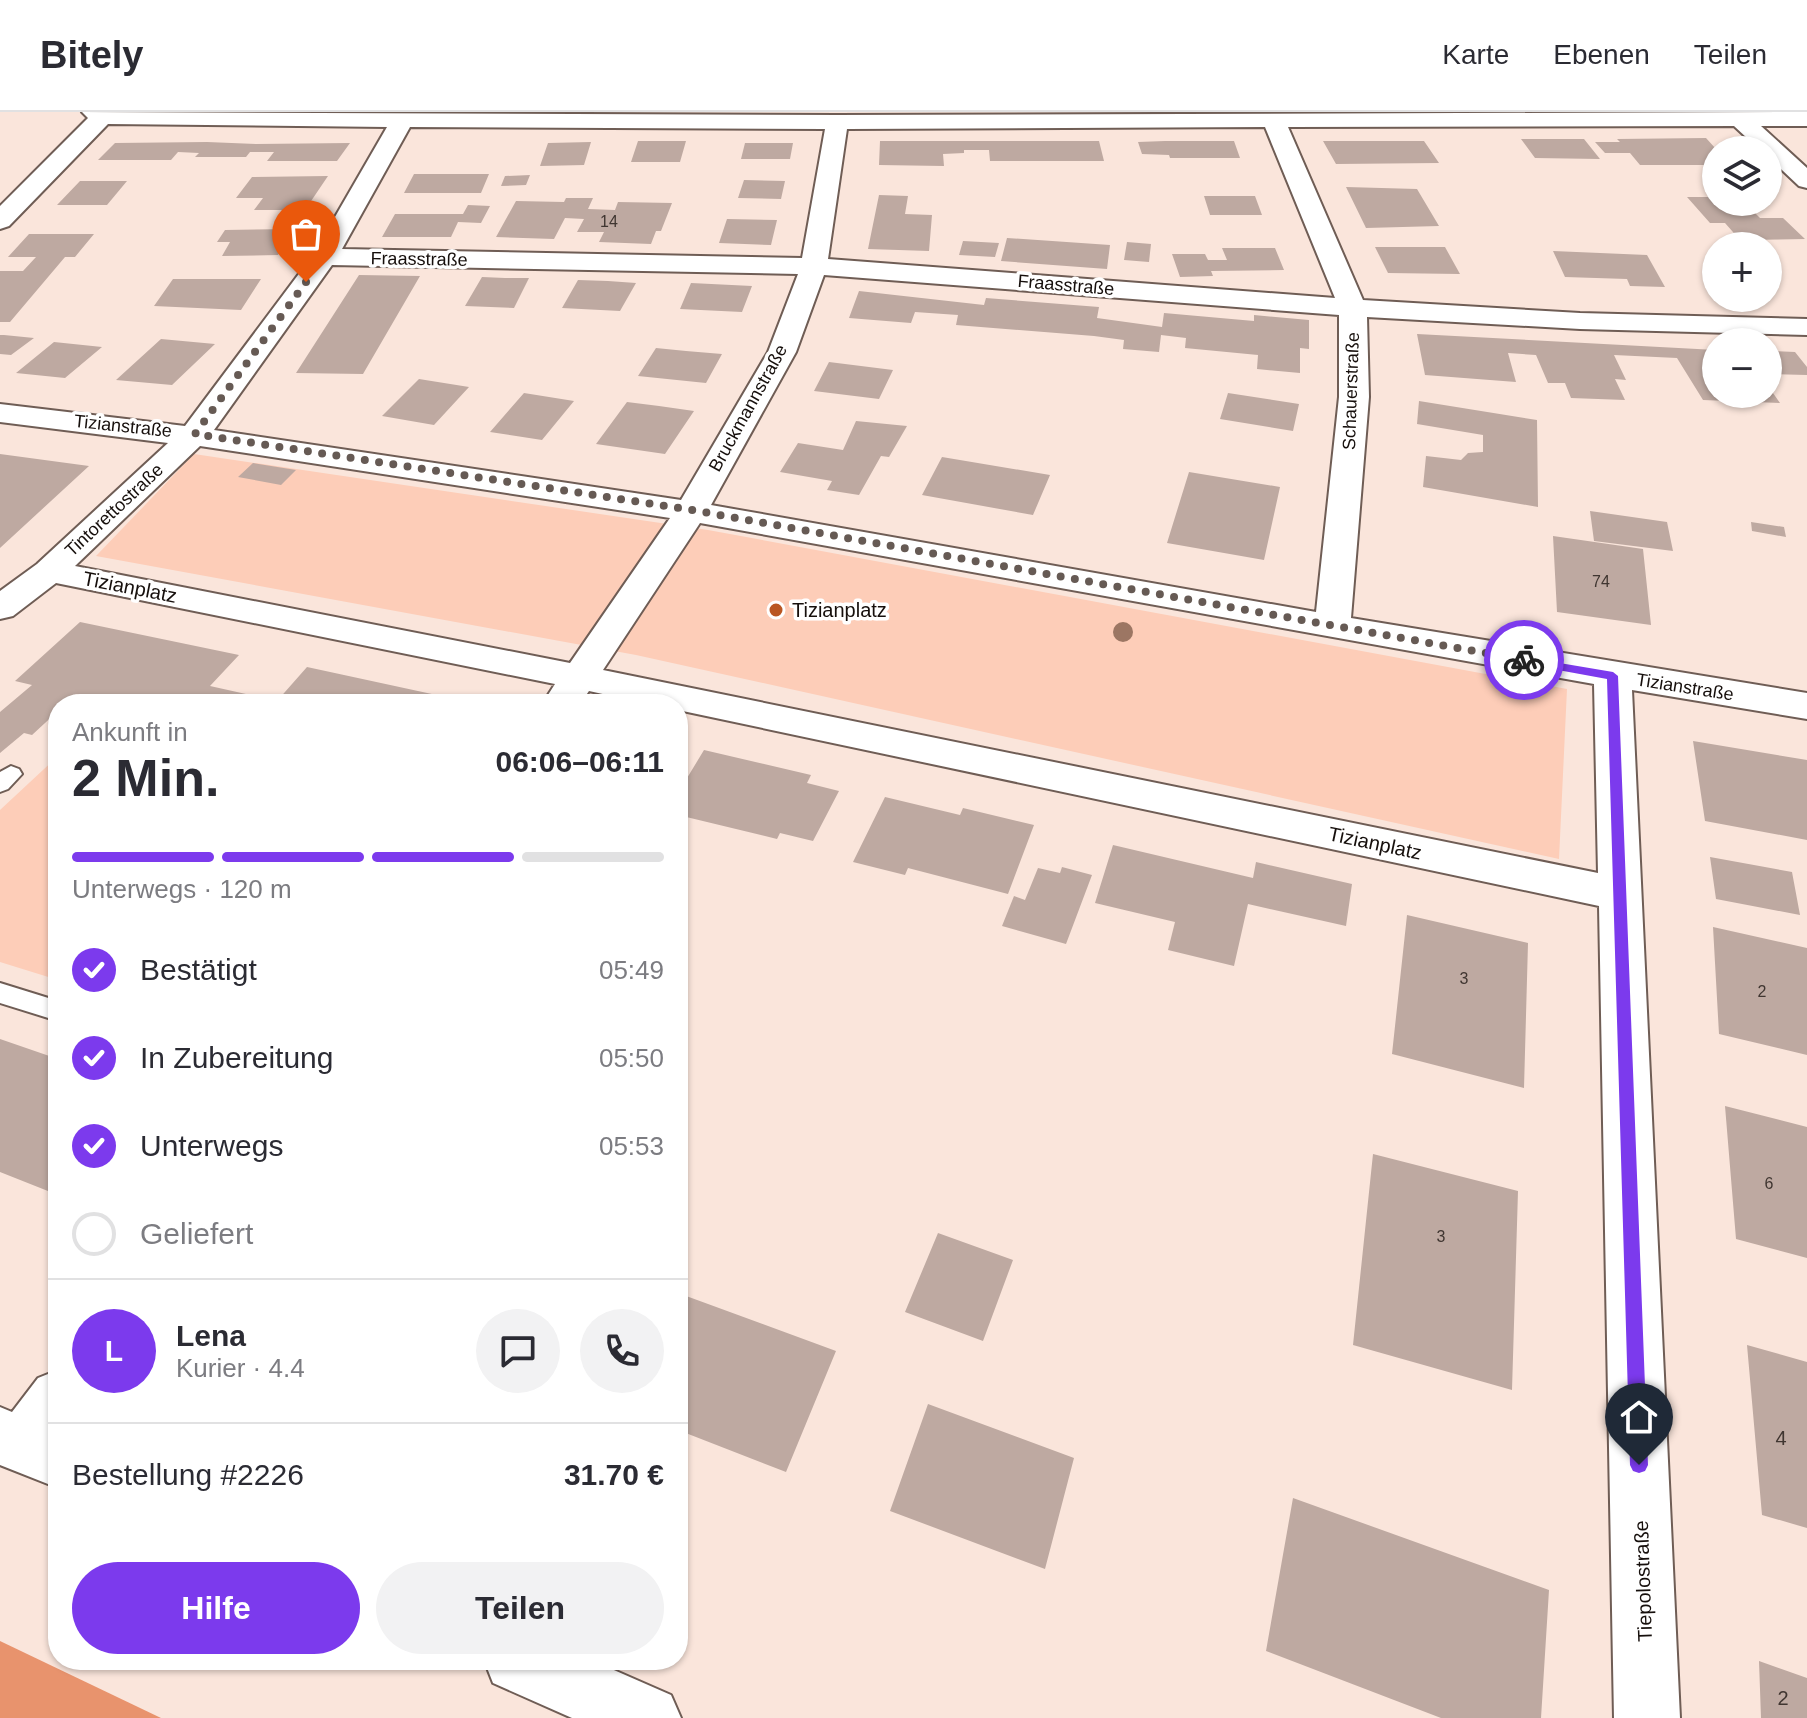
<!DOCTYPE html>
<html lang="de">
<meta charset="utf-8">
<style>
body{margin:0;font-family:Helvetica,sans-serif;background:#f2f2f3;color:#2b2b33;height:100vh;display:flex;flex-direction:column;font-size:30px;white-space:nowrap}
*{box-sizing:border-box;margin:0}
p{font-size:26px;color:#7c7c81}
.icon{flex:none;width:44px;height:44px;fill:none;stroke:currentColor;stroke-width:2;stroke-linecap:round;stroke-linejoin:round}
.map{position:relative;flex:1;overflow:hidden}
.drawer{position:absolute;left:48px;top:582px;width:640px;height:976px;display:flex;flex-direction:column;background:#fff;border-radius:32px;box-shadow:0 2px 6px #0004}
.drawer>*{flex:none}
.controls{position:absolute;left:1702px;top:24px;display:grid;gap:16px}
.controls a{display:grid;place-items:center;width:80px;height:80px;border-radius:50%;background:#fff;box-shadow:0 2px 6px #0004;font-size:40px}
.pin{position:absolute;display:grid;place-items:center;width:68px;height:68px;color:#fff;margin:-82px -34px;border-radius:50% 50% 50% 0;rotate:-45deg;box-shadow:0 0 8px #0007}
.pin .icon{rotate:45deg}
.courier{position:absolute;display:grid;place-items:center;width:80px;height:80px;margin:-40px;border:6px solid #7c3aed;border-radius:50%;background:#fff;color:#222;box-shadow:0 2px 10px #0007}
.head em{font-style:normal;font-weight:600}
.head div{display:flex;flex-direction:column-reverse}
.head{display:flex;align-items:center;justify-content:space-between;height:136px;padding:0 24px}
h1{font-size:52px;font-weight:600;line-height:60px}
.bar{display:grid;grid-template-columns:repeat(4,1fr);gap:12px 8px;align-content:center;height:96px;padding:0 24px}
.bar i{height:10px;border-radius:6px;background:#e1e1e2}
.bar .on{background:#7c3aed}
.bar p{grid-column:span 4}
.line{display:flex;align-items:center;gap:20px;padding:0 24px;border-top:2px solid #e1e1e2}
.line div{flex:1}
.round{display:grid;place-items:center;flex:none;width:84px;height:84px;border-radius:42px;background:#f2f2f3}
ol{padding:0 24px;list-style:none}
li{display:flex;align-items:center;gap:24px;height:88px}
li p{margin-inline-start:auto}
li .icon{padding:8px;border-radius:50%;background:#7c3aed;color:#fff;stroke-width:4}
li:last-child{color:#7c7c81}
li i{width:44px;height:44px;border:4px solid #e1e1e2;border-radius:50%}
.cta{display:flex;gap:16px;margin-top:auto;padding:16px 24px}
.cta a{flex:1;height:92px;border-radius:48px;background:#7c3aed;color:#fff;font-size:32px;font-weight:600;line-height:92px;text-align:center}
.cta a+a{background:#f2f2f3;color:#2b2b33}
header{display:flex;align-items:center;gap:48px;box-sizing:border-box;height:112px;padding:0 40px;background:#fff;border-bottom:2px solid #e1e1e2}
header strong{font-size:38px}
nav{display:flex;gap:44px;margin-inline-start:auto;font-size:28px}
.map>svg:first-child{display:block}
.green{fill:#fdcdb8}
.water{fill:#e8936d}
.building{fill:#bea9a1}
.lines{fill:none;stroke-linecap:round;stroke-linejoin:round}
.service-casing{stroke:#6f5d55;stroke-width:4}
.minor-casing{stroke:#6f5d55;stroke-width:4}
.service{fill:#fff;fill-rule:evenodd}
.minor{fill:#fff;fill-rule:evenodd}
.tree{fill:#9c7663}
.route{fill:#7c3aed}
.done{stroke:#665a54;stroke-width:8;stroke-dasharray:0 14.4}
.poi-dot{fill:#ba5622;stroke:#fff;stroke-width:3}
.labels{text-anchor:middle;dominant-baseline:central;stroke-width:7;stroke-linejoin:round;paint-order:stroke}
.number-label{font-size:16px;fill:#403631}
.far-street-label{font-size:18px;fill:#160f0c;stroke:#fff}
.street-label{font-size:20px;fill:#160f0c;stroke:#fff}
.poi-label{font-size:20px;fill:#160f0c;stroke:#fff;text-anchor:start}
.near-number-label{font-size:20px;fill:#403631}
</style>
<header>
<strong>Bitely</strong>
<nav><a>Karte</a><a>Ebenen</a><a>Teilen</a></nav>
</header>
<div class="map">
<svg width="1807" height="1606" viewBox="0 0 1807 1606">
<rect width="100%" height="100%" fill="#fae5db"/>
<!-- green -->
<path class="green" d="M 194,342 L 708,418 L 1567,577 L 1559,747 L 636,543 L 96,444 Z
M 58,644 L 58,868 L 0,850 L 0,698 Z"/>
<!-- water -->
<path class="water" d="M 0,1529 L 161,1606 L 0,1606 Z"/>
<!-- building -->
<path class="building" d="M 1706,26 L 1716,37 L 1716,53 L 1640,53 L 1630,41 L 1605,41 L 1595,30 L 1620,30 L 1617,27 Z
M 1521,27 L 1584,27 L 1600,47 L 1535,46 Z
M 638,29 L 686,29 L 680,50 L 631,50 Z
M 880,29 L 1099,29 L 1104,49 L 990,49 L 989,38 L 964,38 L 964,41 L 943,42 L 944,54 L 879,53 Z
M 1165,29 L 1234,29 L 1240,46 L 1170,46 L 1169,43 L 1142,42 L 1138,30 Z
M 1323,29 L 1424,29 L 1439,51 L 1336,52 Z
M 207,30 L 256,32 L 350,31 L 337,49 L 267,49 L 274,40 L 250,40 L 246,45 L 195,45 L 199,41 L 178,40 L 171,48 L 98,48 L 115,31 Z
M 591,30 L 584,53 L 540,54 L 548,31 Z
M 745,31 L 793,31 L 790,47 L 741,47 Z
M 414,62 L 489,62 L 481,81 L 404,81 Z
M 530,63 L 526,73 L 501,74 L 505,64 Z
M 328,64 L 305,98 L 254,98 L 263,86 L 236,86 L 252,65 Z
M 744,68 L 785,69 L 781,87 L 738,86 Z
M 80,69 L 127,69 L 107,93 L 57,93 Z
M 1346,75 L 1417,77 L 1439,114 L 1366,116 Z
M 879,83 L 908,84 L 905,102 L 932,103 L 929,139 L 868,137 Z
M 1204,84 L 1255,84 L 1262,103 L 1210,103 Z
M 1687,85 L 1716,85 L 1716,90 L 1744,90 L 1760,106 L 1783,106 L 1805,127 L 1740,128 L 1725,111 L 1710,111 Z
M 566,86 L 593,86 L 588,97 L 615,98 L 618,90 L 672,91 L 661,119 L 656,119 L 651,132 L 599,130 L 604,120 L 577,120 L 584,107 L 565,106 L 554,127 L 496,125 L 516,89 L 564,90 Z
M 468,93 L 490,94 L 481,111 L 458,110 L 451,125 L 382,125 L 395,102 L 463,102 Z
M 727,107 L 777,108 L 771,133 L 719,131 Z
M 294,117 L 278,143 L 222,144 L 230,130 L 217,130 L 225,118 Z
M 29,122 L 94,122 L 75,145 L 65,145 L 10,210 L 0,210 L 0,159 L 23,159 L 36,145 L 8,145 Z
M 1007,126 L 1110,133 L 1107,157 L 1001,149 Z
M 963,129 L 999,131 L 995,145 L 959,143 Z
M 1127,130 L 1151,132 L 1149,150 L 1124,148 Z
M 1375,135 L 1445,135 L 1460,162 L 1388,161 Z
M 1222,136 L 1275,136 L 1284,158 L 1211,159 L 1213,164 L 1180,165 L 1172,142 L 1205,142 L 1208,148 L 1227,148 Z
M 1553,139 L 1647,143 L 1665,175 L 1630,174 L 1627,167 L 1565,165 Z
M 359,163 L 420,164 L 363,262 L 296,261 Z
M 482,165 L 505,166 L 529,166 L 514,196 L 465,194 Z
M 173,167 L 261,167 L 241,198 L 154,194 Z
M 578,168 L 608,169 L 636,171 L 620,199 L 562,196 Z
M 691,171 L 752,174 L 742,200 L 680,197 Z
M 859,179 L 984,193 L 986,186 L 1099,195 L 1097,206 L 1162,215 L 1164,201 L 1254,209 L 1254,203 L 1309,208 L 1309,237 L 1300,236 L 1300,261 L 1257,257 L 1258,243 L 1185,236 L 1186,226 L 1161,223 L 1159,240 L 1123,237 L 1124,228 L 1094,224 L 956,213 L 958,203 L 915,200 L 911,211 L 849,206 Z
M 1417,222 L 1716,238 L 1716,282 L 1768,282 L 1768,274 L 1780,291 L 1703,288 L 1677,246 L 1614,243 L 1626,268 L 1615,267 L 1625,288 L 1571,286 L 1565,271 L 1548,271 L 1536,243 L 1508,241 L 1516,270 L 1425,263 Z
M 0,223 L 4,223 L 34,226 L 11,243 L 0,242 Z
M 161,227 L 215,232 L 172,273 L 116,268 Z
M 54,230 L 102,235 L 65,266 L 16,261 Z
M 656,236 L 686,239 L 722,242 L 706,271 L 638,264 Z
M 1768,239 L 1795,240 L 1807,255 L 1807,263 L 1768,262 Z
M 829,250 L 893,258 L 879,287 L 814,279 Z
M 419,267 L 469,275 L 434,313 L 382,304 Z
M 524,281 L 574,289 L 542,328 L 490,320 Z
M 1228,281 L 1299,292 L 1293,319 L 1220,307 Z
M 1419,289 L 1537,308 L 1538,395 L 1423,375 L 1426,344 L 1461,348 L 1468,341 L 1483,340 L 1483,323 L 1417,312 Z
M 627,290 L 659,294 L 694,299 L 665,342 L 596,332 Z
M 856,309 L 907,314 L 889,345 L 881,344 L 859,383 L 827,378 L 832,369 L 780,360 L 798,331 L 843,338 Z
M 0,342 L 89,354 L 0,436 Z
M 942,345 L 1050,363 L 1033,403 L 922,383 Z
M 253,351 L 296,358 L 281,373 L 238,365 Z
M 1189,360 L 1280,375 L 1264,448 L 1167,431 Z
M 1590,399 L 1667,410 L 1673,439 L 1594,429 Z
M 1751,410 L 1784,415 L 1786,425 L 1752,419 Z
M 1553,424 L 1643,437 L 1651,513 L 1557,500 Z
M 80,510 L 239,543 L 210,574 L 277,589 L 307,555 L 478,592 L 119,592 L 76,582 L 65,592 L 58,592 L 58,599 L 32,623 L 24,621 L 0,641 L 0,600 L 32,573 L 15,569 Z
M 1693,629 L 1807,648 L 1807,728 L 1705,709 Z
M 704,638 L 811,663 L 807,671 L 839,679 L 813,729 L 780,721 L 777,727 L 678,703 L 678,681 Z
M 885,685 L 960,703 L 963,696 L 1034,713 L 1008,782 L 908,756 L 905,763 L 853,750 Z
M 1113,733 L 1253,766 L 1256,750 L 1352,772 L 1346,814 L 1248,792 L 1234,854 L 1168,838 L 1175,810 L 1095,791 Z
M 1710,745 L 1792,760 L 1800,803 L 1716,787 Z
M 1062,755 L 1092,763 L 1066,832 L 1002,814 L 1014,784 L 1025,788 L 1038,756 L 1060,761 Z
M 1407,803 L 1528,831 L 1524,976 L 1392,942 Z
M 1713,815 L 1807,836 L 1807,943 L 1719,922 Z
M 0,927 L 58,947 L 58,1083 L 0,1060 Z
M 1725,994 L 1807,1015 L 1807,1146 L 1736,1127 Z
M 1373,1042 L 1518,1079 L 1512,1278 L 1353,1233 Z
M 938,1121 L 1013,1148 L 983,1229 L 905,1200 Z
M 678,1181 L 836,1239 L 786,1360 L 678,1318 Z
M 1747,1233 L 1807,1250 L 1807,1416 L 1762,1403 Z
M 928,1292 L 1074,1346 L 1045,1457 L 890,1399 Z
M 1293,1386 L 1549,1478 L 1541,1606 L 1441,1606 L 1266,1539 Z
M 1759,1549 L 1807,1566 L 1807,1606 L 1761,1606 Z"/>
<g class="lines">
<!-- service casing -->
<g class="service-casing">
<path id="service" d="M 11,654 L 19,657 L 22,662 L 8,677 L 0,680 L 0,660 Z
M 0,871 L 58,889 L 58,909 L 0,891 Z"/>
</g>
<!-- minor casing -->
<g class="minor-casing">
<path id="minor" d="M 82,0 L 837,3 L 1807,0 L 1807,14 L 1761,14 L 1807,56 L 1807,76 L 1799,74 L 1768,45 L 1768,38 L 1760,38 L 1734,14 L 1288,15 L 1363,188 L 1580,201 L 1807,207 L 1807,223 L 1580,217 L 1367,205 L 1369,285 L 1351,506 L 1807,581 L 1807,607 L 1632,578 L 1680,1606 L 1614,1606 L 1599,794 L 678,598 L 678,592 L 648,592 L 589,579 L 580,592 L 550,592 L 546,586 L 555,572 L 56,471 L 13,504 L 0,507 L 0,479 L 37,452 L 168,331 L 0,310 L 0,292 L 185,314 L 313,143 L 387,15 L 108,12 L 9,114 L 0,117 L 0,94 L 88,6 ZM 410,15 L 825,17 L 802,146 L 342,137 ZM 1265,15 L 1335,186 L 828,147 L 847,17 ZM 332,153 L 798,162 L 768,240 L 681,388 L 214,318 ZM 824,163 L 1339,203 L 1339,285 L 1316,500 L 711,393 L 796,240 ZM 200,334 L 670,406 L 570,551 L 75,454 ZM 700,411 L 1594,572 L 1598,761 L 603,558 Z
M 58,1258 L 58,1376 L 0,1353 L 0,1295 L 12,1300 L 38,1266 Z
M 484,1548 L 591,1548 L 671,1583 L 681,1606 L 572,1606 L 493,1571 Z"/>
</g>
<!-- service -->
<use href="#service" class="service"/>
<!-- minor -->
<use href="#minor" class="minor"/>
</g>
<!-- trees -->
<circle class="tree" cx="1123" cy="520" r="10"/>
<!-- route -->
<path class="route" d="M 1524,545 L 1613,560 L 1618,564 L 1648,1353 L 1645,1359 L 1639,1361 L 1633,1359 L 1630,1353 L 1607,567 L 1520,551 L 1519,548 Z"/>
<g class="lines">
<!-- done -->
<path class="done" d="M 306,170 L 195,322 L 692,398 L 1524,548"/>
</g>
<!-- markers -->
<circle class="poi-dot" cx="776" cy="498" r="8"/>
<g class="labels">
<!-- number labels -->
<g class="number-label">
<text x="609" y="109">14</text>
<text x="1601" y="469">74</text>
<text x="1464" y="866">3</text>
<text x="1762" y="879">2</text>
<text x="1769" y="1071">6</text>
<text x="1441" y="1124">3</text>
</g>
<!-- far-street labels -->
<g class="far-street-label">
<text transform="translate(419 147) rotate(1)">Fraasstraße</text>
<text transform="translate(1066 173) rotate(5)">Fraasstraße</text>
<text transform="translate(1351 279) rotate(-88)">Schauerstraße</text>
<text transform="translate(748 296) rotate(-61)">Bruckmannstraße</text>
<text transform="translate(123 314) rotate(6)">Tizianstraße</text>
<text transform="translate(114 398) rotate(-43)">Tintorettostraße</text>
<text transform="translate(1685 575) rotate(9)">Tizianstraße</text>
</g>
<!-- street labels -->
<g class="street-label">
<text transform="translate(130 475) rotate(11)">Tizianplatz</text>
<text transform="translate(1375 731) rotate(12)">Tizianplatz</text>
<text transform="translate(1643 1469) rotate(-92)">Tiepolostraße</text>
</g>
<!-- poi labels -->
<g class="poi-label">
<text x="792" y="498">Tizianplatz</text>
</g>
<!-- near-number labels -->
<g class="near-number-label">
<text x="1781" y="1326">4</text>
<text x="1783" y="1586">2</text>
</g>
</g>
</svg>
<div class="controls">
<a><svg class="icon" aria-label="layers" viewBox="0 0 24 24"><path d="M12 4l9 5-9 5-9-5zM3 14l9 5 9-5"/></svg></a>
<a>+</a>
<a>−</a>
</div>
<div class="pin" style="left:306px;top:170px;background:#ea580c"><svg class="icon" aria-label="bag" viewBox="0 0 24 24"><path d="M5 8h14l-1 12H6zM9 8a3 3 0 0 1 6 0"/></svg></div>
<div class="pin" style="left:1639px;top:1353px;background:#1f2937"><svg class="icon" aria-label="home" viewBox="0 0 24 24"><path d="M3 11l9-7 9 7M6 9v11h12V9"/></svg></div>
<div class="courier" style="left:1524px;top:548px"><svg class="icon" aria-label="bike" viewBox="0 0 24 24"><circle cx="6" cy="16" r="4"/><circle cx="18" cy="16" r="4"/><path d="M6 16l4-8h5l3 8M10 8l3 8H6M13 5h3"/></svg></div>
<section class="drawer">
<div class="head"><div><h1>2 Min.</h1><p>Ankunft in</p></div><em>06:06–06:11</em></div>
<div class="bar"><i class="on"></i><i class="on"></i><i class="on"></i><i></i><p>Unterwegs · 120 m</p></div>
<ol>
<li><svg class="icon" aria-label="check" viewBox="0 0 24 24"><path d="M5 12l5 5 9-10"/></svg>Bestätigt<p>05:49</p></li>
<li><svg class="icon" aria-label="check" viewBox="0 0 24 24"><path d="M5 12l5 5 9-10"/></svg>In Zubereitung<p>05:50</p></li>
<li><svg class="icon" aria-label="check" viewBox="0 0 24 24"><path d="M5 12l5 5 9-10"/></svg>Unterwegs<p>05:53</p></li>
<li><i></i>Geliefert</li>
</ol>
<div class="line" style="height:144px"><b class="round" style="background:#7c3aed;color:#fff">L</b><div><b>Lena</b><p>Kurier · 4.4</p></div><a class="round"><svg class="icon" aria-label="chat" viewBox="0 0 24 24"><path d="M4 5h16v11H9l-5 4z"/></svg></a><a class="round"><svg class="icon" aria-label="phone" viewBox="0 0 24 24"><path d="M5 4h4l2 5-3 2q2 4 5 5l2-3 5 2v4C11 20 4 13 5 4z"/></svg></a></div>
<div class="line" style="height:104px"><div>Bestellung #2226</div><b>31.70 €</b></div>
<div class="cta"><a>Hilfe</a><a>Teilen</a></div>
</section>
</div>
